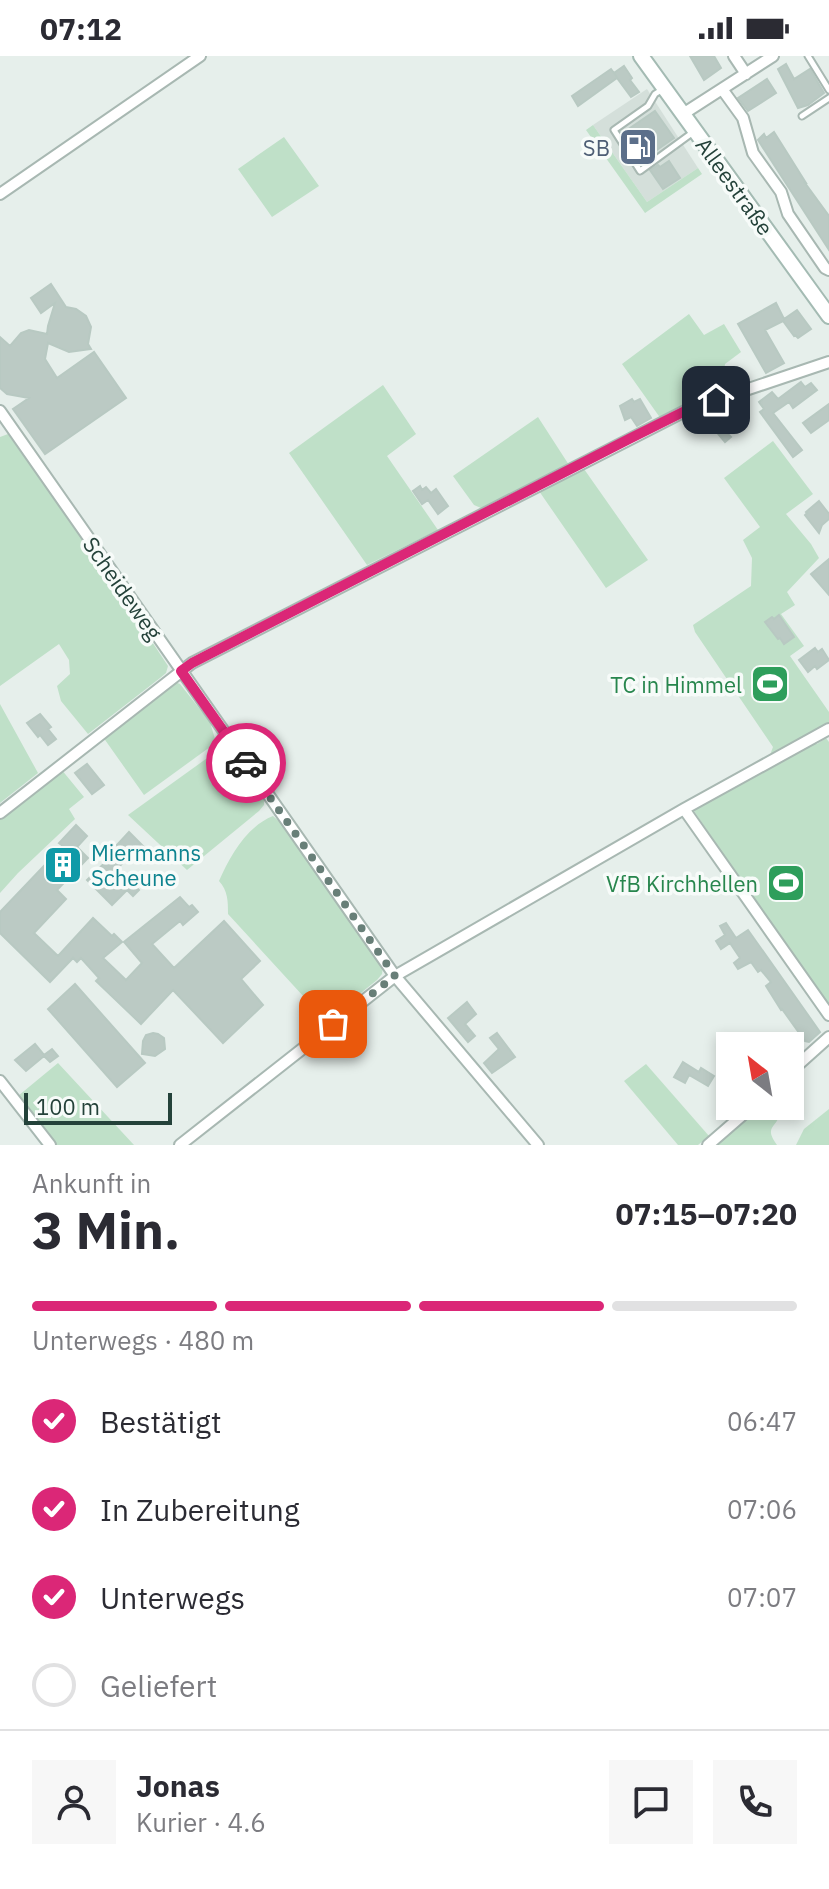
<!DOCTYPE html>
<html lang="de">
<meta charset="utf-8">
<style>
body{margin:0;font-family:"IBM Plex Sans",sans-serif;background:#f7f7f7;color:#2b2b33;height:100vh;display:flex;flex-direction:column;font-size:30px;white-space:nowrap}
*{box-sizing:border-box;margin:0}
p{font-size:26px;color:#7c7c81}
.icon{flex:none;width:44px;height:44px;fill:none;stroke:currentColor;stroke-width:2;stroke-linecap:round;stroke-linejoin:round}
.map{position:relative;height:1089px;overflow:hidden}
.panel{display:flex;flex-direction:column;background:#fff;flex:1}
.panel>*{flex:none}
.needle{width:52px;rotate:329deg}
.tools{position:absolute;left:716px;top:976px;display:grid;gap:16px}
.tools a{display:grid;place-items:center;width:88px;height:88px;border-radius:0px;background:#fff;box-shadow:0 4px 12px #0003;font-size:40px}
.scale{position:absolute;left:24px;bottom:20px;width:148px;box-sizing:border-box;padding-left:8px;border:4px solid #24423a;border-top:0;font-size:22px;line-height:28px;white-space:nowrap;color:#24423a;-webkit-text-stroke:6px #f7fbf9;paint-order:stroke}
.pin{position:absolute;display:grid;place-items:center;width:68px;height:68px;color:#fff;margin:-34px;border-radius:16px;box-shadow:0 4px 12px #0006}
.courier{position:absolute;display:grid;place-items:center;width:80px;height:80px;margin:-40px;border:6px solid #db2777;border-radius:50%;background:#fff;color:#222;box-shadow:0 2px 10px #0007}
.overview em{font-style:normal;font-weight:800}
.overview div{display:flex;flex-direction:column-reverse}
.overview{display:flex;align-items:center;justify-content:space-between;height:136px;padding:0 32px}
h1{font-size:52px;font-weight:800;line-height:60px}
.bar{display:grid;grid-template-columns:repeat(4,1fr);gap:12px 8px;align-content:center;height:96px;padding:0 32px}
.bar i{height:10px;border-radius:6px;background:#e1e1e2}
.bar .on{background:#db2777}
.bar p{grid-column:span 4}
.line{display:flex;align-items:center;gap:20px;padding:0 32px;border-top:2px solid #e1e1e2}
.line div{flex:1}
.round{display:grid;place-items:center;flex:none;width:84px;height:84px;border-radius:0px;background:#f7f7f7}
ol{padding:0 32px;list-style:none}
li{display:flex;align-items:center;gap:24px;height:88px}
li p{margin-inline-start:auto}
li .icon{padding:8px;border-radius:50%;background:#db2777;color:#fff;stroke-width:4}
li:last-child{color:#7c7c81}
li i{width:44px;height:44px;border:4px solid #e1e1e2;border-radius:50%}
.status{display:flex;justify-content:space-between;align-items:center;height:56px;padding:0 40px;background:#fff;direction:ltr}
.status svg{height:22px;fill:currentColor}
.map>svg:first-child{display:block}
.built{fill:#d4dfda}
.green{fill:#bfe0c8}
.building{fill:#bbcac4;stroke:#b8c9c2;stroke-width:2}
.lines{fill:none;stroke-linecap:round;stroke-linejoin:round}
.lane-casing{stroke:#a8b8b2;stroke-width:9}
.street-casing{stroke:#a8b8b2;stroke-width:14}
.secondary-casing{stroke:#a4bbb3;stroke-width:18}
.lane{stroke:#fff;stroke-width:5}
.street{stroke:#fff;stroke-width:10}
.secondary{stroke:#fff;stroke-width:14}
.done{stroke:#687f78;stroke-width:8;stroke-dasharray:0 14.4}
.route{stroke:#db2777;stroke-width:10}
.labels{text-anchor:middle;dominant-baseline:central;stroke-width:7;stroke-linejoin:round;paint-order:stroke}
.service-label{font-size:22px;fill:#4e5e75;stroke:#f7fbf9;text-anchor:end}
.street-label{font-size:22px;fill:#24423a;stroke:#f7fbf9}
.leisure-label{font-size:22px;fill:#27864d;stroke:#f7fbf9;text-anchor:end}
.culture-label{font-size:22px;fill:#0d838f;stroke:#f7fbf9;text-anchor:start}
</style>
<div class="status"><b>07:12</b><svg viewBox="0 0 49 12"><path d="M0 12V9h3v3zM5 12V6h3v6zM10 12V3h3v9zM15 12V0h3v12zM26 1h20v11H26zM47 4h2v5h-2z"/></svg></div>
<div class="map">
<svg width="829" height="1089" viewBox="0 0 829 1089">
<rect width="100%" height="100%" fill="#e6efeb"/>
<!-- built -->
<path class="built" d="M 647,33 L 698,112 L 647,146 L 593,69 Z"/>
<!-- green -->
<path class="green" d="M 593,69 L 647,146 L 698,112 L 702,118 L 645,157 L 586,74 Z
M 284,81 L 319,130 L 272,161 L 238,113 Z
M 689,258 L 704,279 L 724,268 L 741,296 L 725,308 L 724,316 L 733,332 L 695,346 L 661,363 L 622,308 Z
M 383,329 L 416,378 L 387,400 L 438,474 L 367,509 L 289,397 Z
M 538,361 L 569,409 L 488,450 L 481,452 L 474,449 L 453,420 Z
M 8,378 L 117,532 L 114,538 L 121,539 L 168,610 L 166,617 L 160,622 L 88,678 L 61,645 L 57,630 L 70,618 L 69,604 L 59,588 L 0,630 L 0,381 Z
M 773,385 L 813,438 L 786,458 L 811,488 L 819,502 L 787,536 L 795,549 L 781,558 L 804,590 L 790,600 L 829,656 L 829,668 L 770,699 L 773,691 L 695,576 L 693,569 L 751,530 L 752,502 L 743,484 L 760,471 L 724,422 Z
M 584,413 L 648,504 L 606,532 L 539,435 Z
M 175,626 L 180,628 L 210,666 L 215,683 L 210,691 L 144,739 L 103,681 Z
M 0,648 L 38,717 L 0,747 Z
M 826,682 L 829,686 L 829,955 L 692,752 L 813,687 L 817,688 Z
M 223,693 L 235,700 L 264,744 L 264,749 L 259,755 L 187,814 L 128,759 L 217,695 Z
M 61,713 L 84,741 L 69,753 L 75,763 L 18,817 L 0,837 L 0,761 Z
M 273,760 L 282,768 L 383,910 L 382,918 L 377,924 L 326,965 L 228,858 C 228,845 228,835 219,825 C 230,800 246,771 273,760 Z
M 58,1007 L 134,1089 L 55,1089 L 18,1040 Z
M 646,1008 L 709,1080 L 698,1089 L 678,1089 L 624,1025 Z
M 762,1050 L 775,1050 L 781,1057 C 775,1073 764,1071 777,1089 L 716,1089 Z
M 829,1053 L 829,1089 L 796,1089 L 804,1073 Z"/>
<!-- building -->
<path class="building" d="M 690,0 L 714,0 L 721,12 L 704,24 Z
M 786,8 L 794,23 L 810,13 L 824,37 L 808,49 L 798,52 L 778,13 Z
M 624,10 L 632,22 L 630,24 L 639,36 L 631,41 L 617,22 L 578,50 L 572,40 L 611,13 L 617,21 L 614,17 Z
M 767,23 L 776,37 L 748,55 L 738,42 Z
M 655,55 L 674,82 L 651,98 L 652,100 L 642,107 L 625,81 L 632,76 L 630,72 Z
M 774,76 L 806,127 L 805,127 L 829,160 L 829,194 L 758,84 L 764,78 L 766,82 Z
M 669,105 L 680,122 L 663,133 L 650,114 L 658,109 L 660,111 Z
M 51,228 L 66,251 L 76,253 L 86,260 L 91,271 L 88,288 L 91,293 L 69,296 L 48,287 L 45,303 L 57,322 L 94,296 L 126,342 L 45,398 L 13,353 L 29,342 L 7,338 L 0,332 L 0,281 L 10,290 L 21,277 L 29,274 L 47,278 L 48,270 L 55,247 L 41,257 L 31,242 Z
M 776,247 L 784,263 L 797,254 L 811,273 L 798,282 L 795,279 L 794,280 L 783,265 L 765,274 L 784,307 L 766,317 L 738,268 Z
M 801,326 L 805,331 L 811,327 L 817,334 L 793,352 L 789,346 L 773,357 L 802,394 L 793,401 L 760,356 L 764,353 L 759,346 L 772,336 L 778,343 Z
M 632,343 L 634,346 L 640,343 L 651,362 L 637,370 L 631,361 L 625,364 L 620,350 Z
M 829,348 L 829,364 L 811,377 L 803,367 Z
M 715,353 L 722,369 L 727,364 L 734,373 L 728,378 L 731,381 L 725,386 L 715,374 L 709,376 L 701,358 Z
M 420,430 L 422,434 L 426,431 L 431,437 L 436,433 L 448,450 L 438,458 L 428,444 L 422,448 L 413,435 Z
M 819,445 L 829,458 L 829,463 L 822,469 L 819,477 L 805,459 L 807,457 L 806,456 Z
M 829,503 L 829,539 L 811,518 Z
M 779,559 L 794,581 L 784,588 L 780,582 L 778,583 L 765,566 L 772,561 L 774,563 Z
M 815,592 L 818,596 L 822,593 L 829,604 L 817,613 L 815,610 L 808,616 L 799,604 Z
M 40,658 L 51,671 L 48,673 L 56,683 L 48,689 L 40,679 L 38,681 L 27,667 Z
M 87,708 L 104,729 L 92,738 L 75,717 Z
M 76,769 L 87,780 L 77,791 L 88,802 L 57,834 L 66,843 L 34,877 L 58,900 L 93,862 L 112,880 L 114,878 L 122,886 L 103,902 L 126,924 L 142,907 L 124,886 L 180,841 L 189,851 L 192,849 L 198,856 L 183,869 L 180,865 L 152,888 L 174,912 L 224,865 L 260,905 L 241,923 L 263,949 L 223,987 L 173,934 L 141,968 L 96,925 L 99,922 L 81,902 L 77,906 L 73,902 L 50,926 L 0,877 L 0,856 L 63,790 L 59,787 Z
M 129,776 L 144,791 L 131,804 L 128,801 L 117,813 L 139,834 L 133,840 L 127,834 L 112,849 L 87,824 L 119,793 L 116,790 Z
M 726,867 L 736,882 L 748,874 L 820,976 L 809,986 L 805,985 L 782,953 L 781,954 L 766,930 L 771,926 L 761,914 L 758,916 L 751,906 L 738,913 L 734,907 L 740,902 L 730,887 L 721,893 L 716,885 L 725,879 L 720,870 Z
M 75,928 L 145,1007 L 117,1031 L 48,953 Z
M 467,946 L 476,958 L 465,968 L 475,980 L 468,986 L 448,962 Z
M 153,977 L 158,978 L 164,982 L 165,993 L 155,1000 L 142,998 L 143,985 L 146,979 Z
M 497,977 L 515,1001 L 492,1017 L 484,1007 L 499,993 L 490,982 Z
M 35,988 L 44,999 L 52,993 L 58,1000 L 50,1006 L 44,1000 L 26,1015 L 15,1004 Z
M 683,1006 L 699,1016 L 701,1012 L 714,1020 L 708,1030 L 689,1019 L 685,1027 L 674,1021 Z"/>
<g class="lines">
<!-- lane casing -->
<g class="lane-casing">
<path id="lane" d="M 808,0 L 829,34
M 663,33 L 655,38 L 648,50 L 614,74 L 640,115 L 692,77
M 802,60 L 829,42"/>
</g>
<!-- street casing -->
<g class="street-casing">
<path id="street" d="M 734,0 L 746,18
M 722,33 L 743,62 L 753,97 L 781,136 L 788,158 L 825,212 L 829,214
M 683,58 L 773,0
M 0,138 L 200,0
M 0,355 L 395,920 L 538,1089
M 684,753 L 829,959
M 0,757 L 192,607 L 689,353 L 829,306
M 790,1016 L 829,981
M 0,1025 L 50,1089
M 180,1089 L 395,920 L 684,753 L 829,673
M 708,1089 L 753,1050"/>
</g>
<!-- secondary casing -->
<g class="secondary-casing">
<path id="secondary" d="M 641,0 L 829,260"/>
</g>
<!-- lane -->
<use href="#lane" class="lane"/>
<!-- street -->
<use href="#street" class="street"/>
<!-- secondary -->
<use href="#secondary" class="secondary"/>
</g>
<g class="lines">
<!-- done -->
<path class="done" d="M 246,707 L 395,920 L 333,968"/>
<!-- route -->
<path class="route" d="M 246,707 L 181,615 L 192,607 L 629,383 L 689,353 L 716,344"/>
</g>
<!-- icons -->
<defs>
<g id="fuel-square" transform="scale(2)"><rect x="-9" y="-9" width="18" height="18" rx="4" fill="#5c6f8a" stroke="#f7fbf9"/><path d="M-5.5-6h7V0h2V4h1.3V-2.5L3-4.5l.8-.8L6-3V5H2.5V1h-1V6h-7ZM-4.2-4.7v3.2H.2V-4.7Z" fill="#fff"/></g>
<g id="stadium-square" transform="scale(2)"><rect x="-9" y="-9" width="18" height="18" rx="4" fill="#2e9e5b" stroke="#f7fbf9"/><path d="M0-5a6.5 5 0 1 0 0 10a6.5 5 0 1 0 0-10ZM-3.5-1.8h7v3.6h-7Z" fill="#fff"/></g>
<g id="building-square" transform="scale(2)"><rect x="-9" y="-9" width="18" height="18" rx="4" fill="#0f9aa8" stroke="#f7fbf9"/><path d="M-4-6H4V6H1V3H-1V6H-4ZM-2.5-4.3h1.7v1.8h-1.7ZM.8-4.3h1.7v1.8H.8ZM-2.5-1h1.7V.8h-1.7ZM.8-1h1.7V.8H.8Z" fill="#fff"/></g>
</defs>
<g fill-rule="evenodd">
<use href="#fuel-square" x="638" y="91"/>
<use href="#stadium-square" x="770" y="628"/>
<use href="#building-square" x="63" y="809"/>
<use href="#stadium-square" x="786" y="827"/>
</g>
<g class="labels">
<!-- service labels -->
<g class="service-label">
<text x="610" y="91">SB</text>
</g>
<!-- street labels -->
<g class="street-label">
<text transform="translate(735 130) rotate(54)">Alleestraße</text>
<text transform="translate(123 532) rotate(55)">Scheideweg</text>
</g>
<!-- leisure labels -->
<g class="leisure-label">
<text x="742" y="628">TC in Himmel</text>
<text x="758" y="827">VfB Kirchhellen</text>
</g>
<!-- culture labels -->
<g class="culture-label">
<text x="91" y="796">Miermanns<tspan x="91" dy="25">Scheune</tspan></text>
</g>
</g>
</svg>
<div class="tools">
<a><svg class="needle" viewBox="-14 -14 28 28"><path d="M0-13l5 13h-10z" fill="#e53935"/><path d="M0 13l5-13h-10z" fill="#7c7c81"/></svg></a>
</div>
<div class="scale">100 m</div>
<div class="pin" style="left:333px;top:968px;background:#ea580c"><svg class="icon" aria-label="bag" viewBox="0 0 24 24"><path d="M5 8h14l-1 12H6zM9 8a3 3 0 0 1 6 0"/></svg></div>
<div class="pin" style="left:716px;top:344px;background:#1f2937"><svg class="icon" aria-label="home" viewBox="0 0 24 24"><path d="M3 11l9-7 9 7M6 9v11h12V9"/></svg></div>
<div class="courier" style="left:246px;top:707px"><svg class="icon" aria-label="car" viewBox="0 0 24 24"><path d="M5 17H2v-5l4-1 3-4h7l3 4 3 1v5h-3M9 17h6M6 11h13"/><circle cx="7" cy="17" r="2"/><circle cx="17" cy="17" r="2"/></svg></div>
</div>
<section class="panel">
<div class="overview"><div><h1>3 Min.</h1><p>Ankunft in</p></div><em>07:15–07:20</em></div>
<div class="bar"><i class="on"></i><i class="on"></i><i class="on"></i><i></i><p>Unterwegs · 480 m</p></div>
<ol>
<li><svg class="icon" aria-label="check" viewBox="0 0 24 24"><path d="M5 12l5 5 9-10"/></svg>Bestätigt<p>06:47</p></li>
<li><svg class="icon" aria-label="check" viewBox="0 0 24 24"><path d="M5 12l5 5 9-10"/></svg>In Zubereitung<p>07:06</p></li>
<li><svg class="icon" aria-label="check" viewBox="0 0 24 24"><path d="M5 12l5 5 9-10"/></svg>Unterwegs<p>07:07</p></li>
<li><i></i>Geliefert</li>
</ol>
<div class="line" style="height:144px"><a class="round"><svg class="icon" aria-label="person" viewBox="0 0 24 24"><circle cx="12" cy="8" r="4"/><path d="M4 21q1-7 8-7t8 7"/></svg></a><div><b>Jonas</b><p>Kurier · 4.6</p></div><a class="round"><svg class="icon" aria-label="chat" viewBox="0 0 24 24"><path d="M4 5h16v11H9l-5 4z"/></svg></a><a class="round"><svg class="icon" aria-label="phone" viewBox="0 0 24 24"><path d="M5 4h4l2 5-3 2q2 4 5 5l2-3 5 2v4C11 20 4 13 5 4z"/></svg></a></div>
</section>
